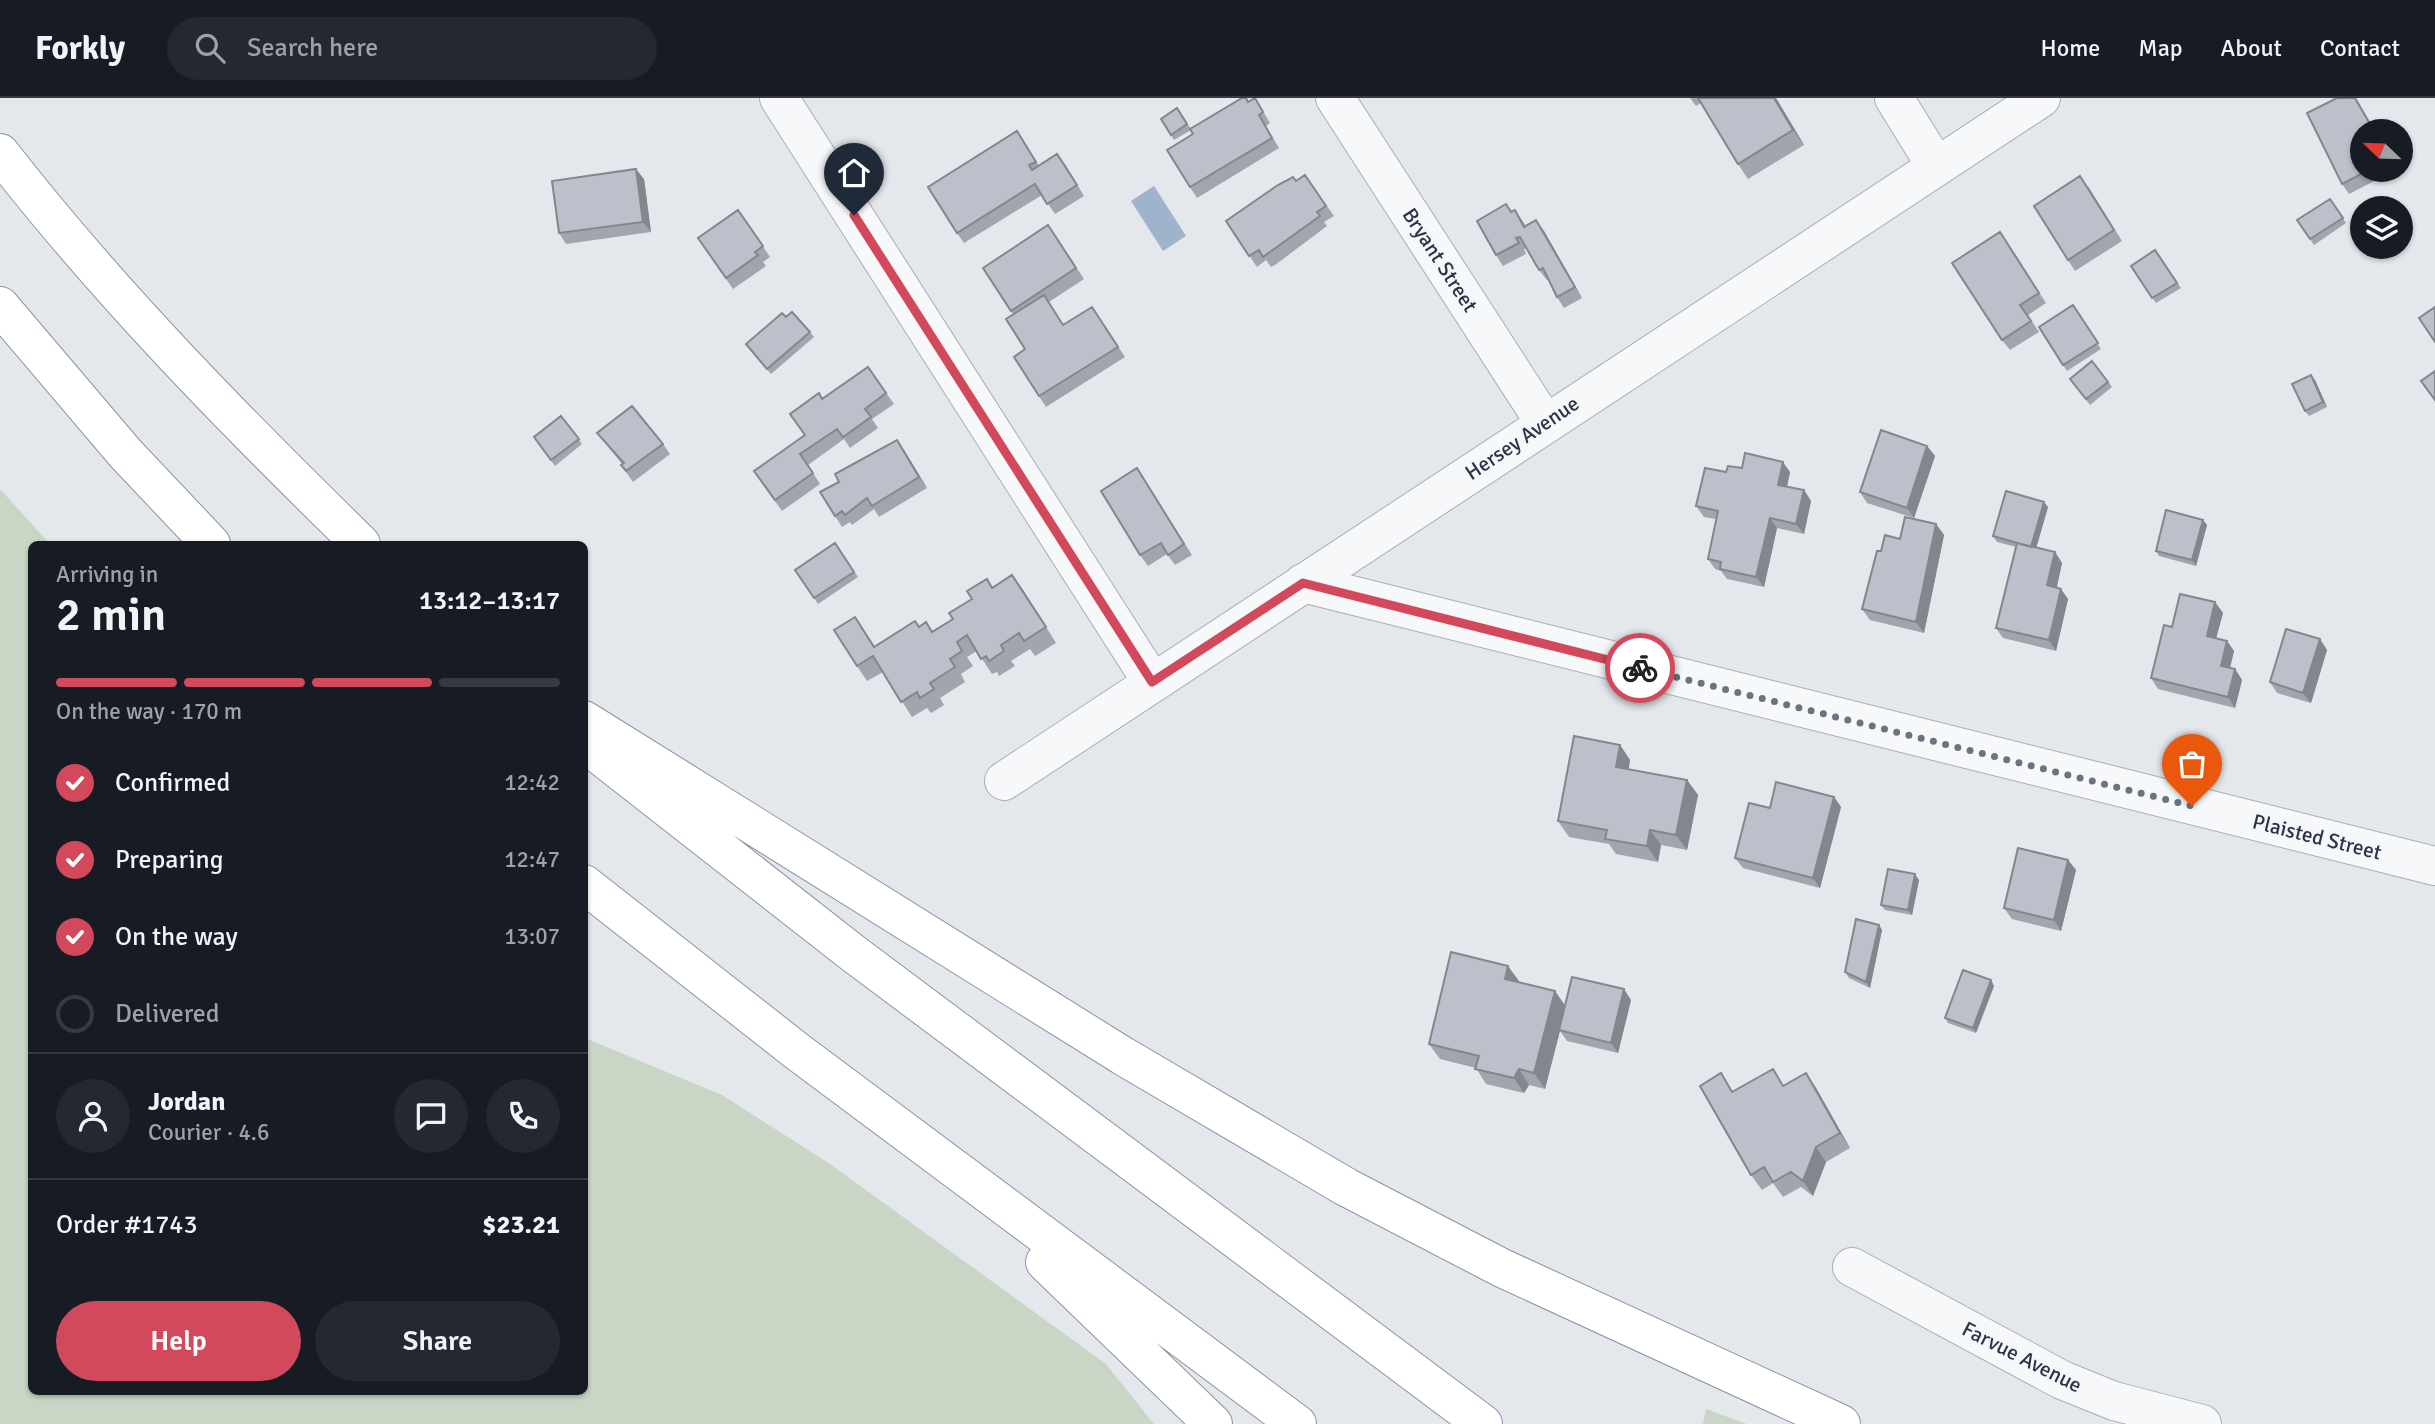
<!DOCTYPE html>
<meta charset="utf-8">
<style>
body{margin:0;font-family:Signika,sans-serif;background:#242831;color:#f1f3f6;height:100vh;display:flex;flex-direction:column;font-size:26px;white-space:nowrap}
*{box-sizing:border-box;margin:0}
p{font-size:23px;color:#9ea1a6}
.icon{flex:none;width:38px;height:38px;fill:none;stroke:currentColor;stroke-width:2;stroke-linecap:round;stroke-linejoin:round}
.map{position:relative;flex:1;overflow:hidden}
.side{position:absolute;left:28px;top:443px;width:560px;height:854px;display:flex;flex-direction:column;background:#171b24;border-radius:10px;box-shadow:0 2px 5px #0004}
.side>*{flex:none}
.needle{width:46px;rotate:293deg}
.controls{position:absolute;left:2350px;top:21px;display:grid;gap:14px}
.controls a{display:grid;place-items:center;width:63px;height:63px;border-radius:50%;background:#171b24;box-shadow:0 2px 5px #0004;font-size:35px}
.pin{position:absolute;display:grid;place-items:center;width:60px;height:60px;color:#fff;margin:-72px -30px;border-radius:50% 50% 50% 0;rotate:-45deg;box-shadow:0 0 7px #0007}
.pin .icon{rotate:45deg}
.courier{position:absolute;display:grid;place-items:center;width:70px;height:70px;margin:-35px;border:5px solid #d1495b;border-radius:50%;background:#fff;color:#222;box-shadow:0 2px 9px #0007}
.headline em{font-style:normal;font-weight:600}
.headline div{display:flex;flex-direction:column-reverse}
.headline{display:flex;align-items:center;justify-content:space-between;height:119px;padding:0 28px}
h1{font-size:46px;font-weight:600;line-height:52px}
.bar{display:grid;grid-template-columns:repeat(4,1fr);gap:10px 7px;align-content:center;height:84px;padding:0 28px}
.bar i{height:9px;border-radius:5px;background:#363941}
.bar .active{background:#d1495b}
.bar p{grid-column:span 4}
.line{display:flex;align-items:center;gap:18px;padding:0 28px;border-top:2px solid #363941}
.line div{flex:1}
.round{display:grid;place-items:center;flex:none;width:74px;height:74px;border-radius:37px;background:#242831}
ol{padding:0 28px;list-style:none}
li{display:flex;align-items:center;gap:21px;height:77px}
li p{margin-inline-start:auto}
li .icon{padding:7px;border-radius:50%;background:#d1495b;color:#fff;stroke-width:4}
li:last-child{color:#9ea1a6}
li i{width:38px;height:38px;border:4px solid #363941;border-radius:50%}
.button{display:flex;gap:14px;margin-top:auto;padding:14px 28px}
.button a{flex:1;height:80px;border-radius:42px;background:#d1495b;color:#fff;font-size:28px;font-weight:600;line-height:80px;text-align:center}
.button a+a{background:#242831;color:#f1f3f6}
header{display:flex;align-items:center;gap:42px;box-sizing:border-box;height:98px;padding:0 35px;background:#171b24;border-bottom:2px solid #363941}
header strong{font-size:33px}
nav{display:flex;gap:38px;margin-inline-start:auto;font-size:24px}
.search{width:490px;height:63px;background:#242831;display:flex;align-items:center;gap:18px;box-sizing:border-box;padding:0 24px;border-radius:38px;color:#9ea1a6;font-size:26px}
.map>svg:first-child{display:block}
.green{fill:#c9d6c5}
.water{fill:#9fb4cc}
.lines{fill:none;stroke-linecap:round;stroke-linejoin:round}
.street-casing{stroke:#a9aeb7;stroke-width:40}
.highway-casing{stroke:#8b94a3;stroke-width:40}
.street{stroke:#f7f8fa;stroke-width:38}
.highway{stroke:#fff;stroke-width:38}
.wall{fill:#a1a5ae}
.shaded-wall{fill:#83868d}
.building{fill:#bbc0ca;stroke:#83868d;stroke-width:2}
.done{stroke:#6c737f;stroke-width:7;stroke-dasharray:0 12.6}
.route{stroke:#d1495b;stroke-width:9}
.labels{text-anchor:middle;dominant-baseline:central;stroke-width:5;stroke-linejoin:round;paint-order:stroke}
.street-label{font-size:21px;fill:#2b3445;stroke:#f4f6f9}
</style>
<header>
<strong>Forkly</strong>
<div class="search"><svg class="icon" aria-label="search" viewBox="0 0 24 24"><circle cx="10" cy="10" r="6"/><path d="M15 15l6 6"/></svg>Search here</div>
<nav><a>Home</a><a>Map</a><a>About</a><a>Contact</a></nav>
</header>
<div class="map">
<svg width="2435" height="1326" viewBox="0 0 2435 1326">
<rect width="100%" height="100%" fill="#e4e7ec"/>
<!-- green -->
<path class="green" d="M 0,391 L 50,446 L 32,446 L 32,1293 L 584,1293 L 585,940 L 722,997 L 830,1066 L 1106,1266 L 1154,1326 L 0,1326 Z
M 1706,1311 L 1747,1326 L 1703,1326 Z"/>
<!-- water -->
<path class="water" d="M 1154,88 L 1186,138 L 1163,153 L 1131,103 Z"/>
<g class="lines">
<!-- street casing -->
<g class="street-casing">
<path id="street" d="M 779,0 L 1152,584
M 1335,0 L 1545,325
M 1894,0 L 1936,68
M 1303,485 L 2435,768
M 1004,683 L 2041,0
M 1852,1169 L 2062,1282 L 2114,1303 L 2202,1326"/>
</g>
<!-- highway casing -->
<g class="highway-casing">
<path id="highway" d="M 0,55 C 109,195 234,322 361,446
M 0,208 L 125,355 L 211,446
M 584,622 L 1123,958 L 1346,1089 L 1502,1170 L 1841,1326
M 592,651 L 854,856 L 1483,1326
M 584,786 L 798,954 L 1297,1326
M 1045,1164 L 1213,1326"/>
</g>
<!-- street -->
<use href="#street" class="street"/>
<!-- highway -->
<use href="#highway" class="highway"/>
</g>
<!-- wall -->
<path class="wall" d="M 1255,0 L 1270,25 L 1266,28 L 1279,50 L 1197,100 L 1190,89 L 1193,36 L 1191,32 L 1174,42 L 1161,21 L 1177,10 L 1191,31 Z
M 1690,0 L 1776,0 L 1804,47 L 1748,81 L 1738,66 L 1701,5 L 1696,8 Z
M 2358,4 L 2375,33 L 2362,33 L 2362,72 L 2391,72 L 2392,74 L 2349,96 L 2342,86 Z
M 1024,44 L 1039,68 L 1065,66 L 1084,98 L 1055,116 L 1042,97 L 964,145 L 957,135 Z
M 1305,77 L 1334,118 L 1324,124 L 1327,128 L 1275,167 L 1271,169 L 1266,162 L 1257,169 L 1226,123 Z
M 644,81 L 651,134 L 566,146 L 559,135 Z
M 2088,88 L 2122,143 L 2075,173 L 2068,162 Z
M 2330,101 L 2346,125 L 2314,147 L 2297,122 Z
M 738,112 L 770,159 L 763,164 L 766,168 L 733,191 L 698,140 Z
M 1515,112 L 1526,128 L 1536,122 L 1544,133 L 1582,200 L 1564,210 L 1557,199 L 1549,181 L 1547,182 L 1539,172 L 1527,150 L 1524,151 L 1526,156 L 1503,168 L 1496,157 L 1512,114 Z
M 1048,127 L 1084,181 L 1049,204 L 1063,227 L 1092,209 L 1125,259 L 1046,309 L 1039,298 L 1025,251 L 1013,216 L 983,170 Z
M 2007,145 L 2046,205 L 2028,217 L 2039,234 L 2010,252 L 2002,242 Z
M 2155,152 L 2181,190 L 2156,205 L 2131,168 Z
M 2073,207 L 2101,251 L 2067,273 L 2039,229 Z
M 786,219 L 810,234 L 814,239 L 771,276 L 746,246 Z
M 2092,263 L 2112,289 L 2090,307 L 2070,281 Z
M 868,269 L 894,306 L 872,321 L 878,330 L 850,350 L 844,341 L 808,367 L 820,386 L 782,413 L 754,373 L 805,337 L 822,301 Z
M 2315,282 L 2327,309 L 2309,318 L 2305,313 Z
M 561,318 L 582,346 L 555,368 L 534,339 Z
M 597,335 L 663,346 L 670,356 L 633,384 L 621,367 L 622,366 L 605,345 Z
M 897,342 L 927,390 L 879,419 L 874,411 L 852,427 L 850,424 L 842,429 L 835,418 L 839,384 Z
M 1927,348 L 1935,358 L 1914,420 L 1867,405 L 1860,394 Z
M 1742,370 L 1790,374 L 1787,389 L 1804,392 L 1811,403 L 1804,436 L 1777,430 L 1764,489 L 1727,481 L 1721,473 L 1715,471 L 1708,461 L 1716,421 L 1704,419 L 1696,408 L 1726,374 Z
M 1144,381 L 1192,457 L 1175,467 L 1167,456 L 1148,468 L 1140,457 Z
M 2048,409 L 2036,450 L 2055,454 L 2062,465 L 2056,490 L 2068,501 L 2056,553 L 2003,540 L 1996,530 L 2016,449 L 1997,444 L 1993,438 Z
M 2203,422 L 2207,427 L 2196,468 L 2159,458 L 2156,453 Z
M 1936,426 L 1944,437 L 1924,535 L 1870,522 L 1862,511 L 1881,453 Z
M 835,445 L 858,479 L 818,506 L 795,472 Z
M 992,489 L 1023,492 L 1056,545 L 1035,558 L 1030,551 L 1011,563 L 1015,568 L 999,578 L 997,574 L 992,576 L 977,553 L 967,559 L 973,568 L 961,576 L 965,584 L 940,600 L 944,607 L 931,615 L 927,610 L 912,619 L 883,574 L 867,583 L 857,568 L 865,534 L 875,549 L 919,529 L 932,533 L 953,521 Z
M 2215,504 L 2223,515 L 2216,540 L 2227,543 L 2234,553 L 2230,570 L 2235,571 L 2242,582 L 2235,610 L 2158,591 L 2151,580 L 2172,529 Z
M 2320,541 L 2327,552 L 2311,605 L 2277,595 L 2270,584 Z
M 1620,647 L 1630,662 L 1629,671 L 1687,682 L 1698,697 L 1687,752 L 1661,747 L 1658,764 L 1616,756 L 1609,746 L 1569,739 L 1558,723 Z
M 1834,699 L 1841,709 L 1820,790 L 1743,770 L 1735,760 L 1770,710 Z
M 2068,762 L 2076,772 L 2061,833 L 2012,821 L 2004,810 Z
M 1919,782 L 1912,817 L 1885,812 L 1881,807 Z
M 1879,827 L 1882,832 L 1870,890 L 1849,880 L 1845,874 Z
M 1991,882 L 1994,888 L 1976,935 L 1948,925 L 1945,920 Z
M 1519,883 L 1519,885 L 1555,893 L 1565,908 L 1631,902 L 1618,955 L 1567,943 L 1560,933 L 1545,991 L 1529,987 L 1524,995 L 1486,986 L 1476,970 L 1440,961 L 1429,946 Z
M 1806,975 L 1816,990 L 1850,1050 L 1826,1064 L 1813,1098 L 1801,1089 L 1783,1099 L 1773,1085 L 1762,1092 L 1751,1077 L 1733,993 L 1784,987 Z"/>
<!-- shaded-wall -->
<path class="shaded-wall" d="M 1774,0 L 1776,0 L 1804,47 L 1793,32 Z
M 2355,0 L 2358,4 L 2375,33 L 2374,33 Z
M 636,71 L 644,81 L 651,134 L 643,124 Z
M 1536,122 L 1544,133 L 1582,200 L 1575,189 Z
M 2311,277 L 2315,282 L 2327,309 L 2323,304 Z
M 897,342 L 904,352 L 927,390 L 919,379 Z
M 1927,348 L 1935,358 L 1914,420 L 1907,410 Z
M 1783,364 L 1790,374 L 1785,397 L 1778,387 Z
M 1804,392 L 1811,403 L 1804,436 L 1796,426 Z
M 2044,404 L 2048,409 L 2035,454 L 2031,449 Z
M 1770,420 L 1777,430 L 1764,489 L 1756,479 Z
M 2203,422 L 2207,427 L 2196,468 L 2192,462 Z
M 1936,426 L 1944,437 L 1924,535 L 1916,524 Z
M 2055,454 L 2062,465 L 2055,498 L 2047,487 Z
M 1012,477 L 1023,492 L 1056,545 L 1046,529 Z
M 2061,491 L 2068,501 L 2056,553 L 2049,542 Z
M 2215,504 L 2223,515 L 2214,548 L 2207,538 Z
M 2320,541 L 2327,552 L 2311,605 L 2303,595 Z
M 2227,543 L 2234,553 L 2228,578 L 2221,568 Z
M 2235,571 L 2242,582 L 2235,610 L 2228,599 Z
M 1620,647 L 1630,662 L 1626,684 L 1616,669 Z
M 1687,682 L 1698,697 L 1687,752 L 1676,737 Z
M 1834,699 L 1841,709 L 1820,790 L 1813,780 Z
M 1650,732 L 1661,747 L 1658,764 L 1647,748 Z
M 2068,762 L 2076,772 L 2061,833 L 2054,822 Z
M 1915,776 L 1919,782 L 1912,817 L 1908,812 Z
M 1879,827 L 1882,832 L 1870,890 L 1866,884 Z
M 1508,868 L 1519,883 L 1516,897 L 1505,881 Z
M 1991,882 L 1994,888 L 1976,935 L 1973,930 Z
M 1624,891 L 1631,902 L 1618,955 L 1611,945 Z
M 1555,893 L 1566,909 L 1545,991 L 1534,975 Z
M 1519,971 L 1529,987 L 1524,995 L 1514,980 Z
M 1806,975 L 1816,990 L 1850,1050 L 1840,1035 Z
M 1816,1049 L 1826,1064 L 1813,1098 L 1803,1083 Z"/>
<!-- building -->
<path class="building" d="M 1242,0 L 1246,0 L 1248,4 L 1255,0 L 1263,14 L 1259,17 L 1272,40 L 1190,89 L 1167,52 L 1193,36 L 1190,31 Z
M 1698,0 L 1774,0 L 1793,32 L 1738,66 Z
M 2337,0 L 2355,0 L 2374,33 L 2362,33 L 2362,72 L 2369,72 L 2342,86 L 2307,15 Z
M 1177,10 L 1187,26 L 1171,37 L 1161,21 Z
M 1017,33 L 1036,64 L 1029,67 L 1032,72 L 1057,56 L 1077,87 L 1047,106 L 1035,86 L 957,135 L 928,89 Z
M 636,71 L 643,124 L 559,135 L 552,83 Z
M 1305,77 L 1326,108 L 1317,114 L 1320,118 L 1263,159 L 1259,152 L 1249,158 L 1226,123 L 1278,87 L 1293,79 L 1296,83 Z
M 2080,78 L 2114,132 L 2068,162 L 2034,108 Z
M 2330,101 L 2343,120 L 2310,141 L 2297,122 Z
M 1506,106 L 1511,114 L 1515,112 L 1524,129 L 1536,122 L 1575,189 L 1557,199 L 1543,170 L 1539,172 L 1520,139 L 1516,140 L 1519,145 L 1496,157 L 1477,123 Z
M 738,112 L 763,148 L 755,154 L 758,157 L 726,180 L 698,140 Z
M 1048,127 L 1076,170 L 1011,213 L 983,170 Z
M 2000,134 L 2039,195 L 2020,207 L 2031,223 L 2002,242 L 1952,165 Z
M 2155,152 L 2177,185 L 2152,200 L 2131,168 Z
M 1044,197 L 1063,227 L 1092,209 L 1118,249 L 1039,298 L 1014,259 L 1025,251 L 1006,221 Z
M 2073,207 L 2098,245 L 2063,267 L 2039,229 Z
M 2435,209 L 2435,244 L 2419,220 Z
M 792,214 L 810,234 L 767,271 L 746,246 L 782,215 L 786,219 Z
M 2092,263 L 2108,284 L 2086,301 L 2070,281 Z
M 868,269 L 886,295 L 865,311 L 871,319 L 843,339 L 837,331 L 800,356 L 813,375 L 775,402 L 754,373 L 805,337 L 790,316 L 819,295 L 822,301 Z
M 2435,273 L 2435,302 L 2421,283 Z
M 2311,277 L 2323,304 L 2305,313 L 2292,286 Z
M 632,308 L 663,346 L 626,373 L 621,367 L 624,365 L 597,335 Z
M 561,318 L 579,341 L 551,362 L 534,339 Z
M 1881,332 L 1927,348 L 1907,410 L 1860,394 Z
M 897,342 L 919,379 L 872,408 L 867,400 L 845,417 L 842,413 L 835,418 L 820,394 L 839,384 L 835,376 Z
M 1745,355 L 1783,364 L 1778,387 L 1804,392 L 1796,426 L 1770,420 L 1756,479 L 1720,471 L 1721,464 L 1708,461 L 1718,413 L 1696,408 L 1705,370 L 1726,374 L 1728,368 L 1742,370 Z
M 1137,370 L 1184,446 L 1168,457 L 1161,445 L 1140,457 L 1101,393 Z
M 2006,393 L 2044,404 L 2031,449 L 1993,438 Z
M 2166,412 L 2203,422 L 2192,462 L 2156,453 Z
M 1905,419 L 1936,426 L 1916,524 L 1862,511 L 1877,453 L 1881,453 L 1885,437 L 1900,441 Z
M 835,445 L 854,474 L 814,500 L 795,472 Z
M 2017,445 L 2055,454 L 2047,487 L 2061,491 L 2049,542 L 1996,530 Z
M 1012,477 L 1046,529 L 1024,543 L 1019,535 L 1001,547 L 1004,553 L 989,563 L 986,558 L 981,561 L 967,537 L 957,544 L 962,553 L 950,561 L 955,569 L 930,585 L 934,591 L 920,600 L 917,594 L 901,604 L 873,558 L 857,568 L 834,532 L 855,519 L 874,549 L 915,523 L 919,529 L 926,524 L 932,534 L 953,521 L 949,515 L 972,501 L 967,493 L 987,481 L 992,490 Z
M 2180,496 L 2215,504 L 2207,538 L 2227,543 L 2221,568 L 2235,571 L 2228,599 L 2151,580 L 2164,527 L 2172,529 Z
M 2286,531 L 2320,541 L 2303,595 L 2270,584 Z
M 1574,638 L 1620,647 L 1616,669 L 1687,682 L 1676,737 L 1650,732 L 1647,748 L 1605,741 L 1607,732 L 1558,723 Z
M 1776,684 L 1834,699 L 1813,780 L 1735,760 L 1749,705 L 1770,710 Z
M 2018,750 L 2068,762 L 2054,822 L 2004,810 Z
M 1888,771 L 1915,776 L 1908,812 L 1881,807 Z
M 1856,821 L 1879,827 L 1866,884 L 1845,874 Z
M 1451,854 L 1508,868 L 1505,881 L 1555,893 L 1534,975 L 1519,971 L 1514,980 L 1475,971 L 1479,958 L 1429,946 Z
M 1963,872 L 1991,882 L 1973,930 L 1945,920 Z
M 1572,879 L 1624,891 L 1611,945 L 1559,932 Z
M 1773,971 L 1783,988 L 1806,975 L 1840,1035 L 1816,1049 L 1803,1083 L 1791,1074 L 1773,1084 L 1764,1069 L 1751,1077 L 1700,988 L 1721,975 L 1732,994 Z"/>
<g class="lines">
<!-- done -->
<path class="done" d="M 1640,570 L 2192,708"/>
<!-- route -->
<path class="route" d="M 854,117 L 1152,584 L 1303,485 L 1640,570"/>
</g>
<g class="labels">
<!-- street labels -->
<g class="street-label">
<text transform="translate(1440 162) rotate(57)">Bryant Street</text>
<text transform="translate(1522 340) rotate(-34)">Hersey Avenue</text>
<text transform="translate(2317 739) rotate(14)">Plaisted Street</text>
<text transform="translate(2022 1259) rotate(27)">Farvue Avenue</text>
</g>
</g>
</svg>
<div class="controls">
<a><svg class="needle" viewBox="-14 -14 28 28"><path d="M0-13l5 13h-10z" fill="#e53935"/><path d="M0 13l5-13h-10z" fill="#9ea1a6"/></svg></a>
<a><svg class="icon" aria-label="layers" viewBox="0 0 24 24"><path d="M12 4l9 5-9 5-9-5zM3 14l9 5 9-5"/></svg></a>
</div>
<div class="pin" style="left:2192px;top:708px;background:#ea580c"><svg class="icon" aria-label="bag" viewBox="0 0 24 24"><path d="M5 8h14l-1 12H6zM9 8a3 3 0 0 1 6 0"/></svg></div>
<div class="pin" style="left:854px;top:117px;background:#1f2937"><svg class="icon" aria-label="home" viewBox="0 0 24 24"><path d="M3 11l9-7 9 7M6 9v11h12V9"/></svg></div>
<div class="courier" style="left:1640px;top:570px"><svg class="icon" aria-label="bike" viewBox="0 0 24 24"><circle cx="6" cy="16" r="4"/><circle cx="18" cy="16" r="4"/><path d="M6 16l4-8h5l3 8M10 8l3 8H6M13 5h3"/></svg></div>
<section class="side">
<div class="headline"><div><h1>2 min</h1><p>Arriving in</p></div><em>13:12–13:17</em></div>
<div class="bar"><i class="active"></i><i class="active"></i><i class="active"></i><i></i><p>On the way · 170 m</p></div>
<ol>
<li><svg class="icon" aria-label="check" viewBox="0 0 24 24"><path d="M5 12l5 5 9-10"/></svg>Confirmed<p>12:42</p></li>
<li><svg class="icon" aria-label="check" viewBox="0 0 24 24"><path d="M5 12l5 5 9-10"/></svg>Preparing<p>12:47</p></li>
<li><svg class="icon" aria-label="check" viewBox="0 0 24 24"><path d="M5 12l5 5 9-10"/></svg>On the way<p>13:07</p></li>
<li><i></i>Delivered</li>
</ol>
<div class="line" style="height:126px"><a class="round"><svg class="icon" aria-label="person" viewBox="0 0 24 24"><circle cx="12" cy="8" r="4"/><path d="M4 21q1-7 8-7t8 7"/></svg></a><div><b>Jordan</b><p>Courier · 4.6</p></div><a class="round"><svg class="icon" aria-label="chat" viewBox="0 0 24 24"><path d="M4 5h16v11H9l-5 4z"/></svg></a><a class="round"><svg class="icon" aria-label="phone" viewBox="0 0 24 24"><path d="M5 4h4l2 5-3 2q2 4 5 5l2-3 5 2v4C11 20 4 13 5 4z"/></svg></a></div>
<div class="line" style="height:91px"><div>Order #1743</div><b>$23.21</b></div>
<div class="button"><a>Help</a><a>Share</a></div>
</section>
</div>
